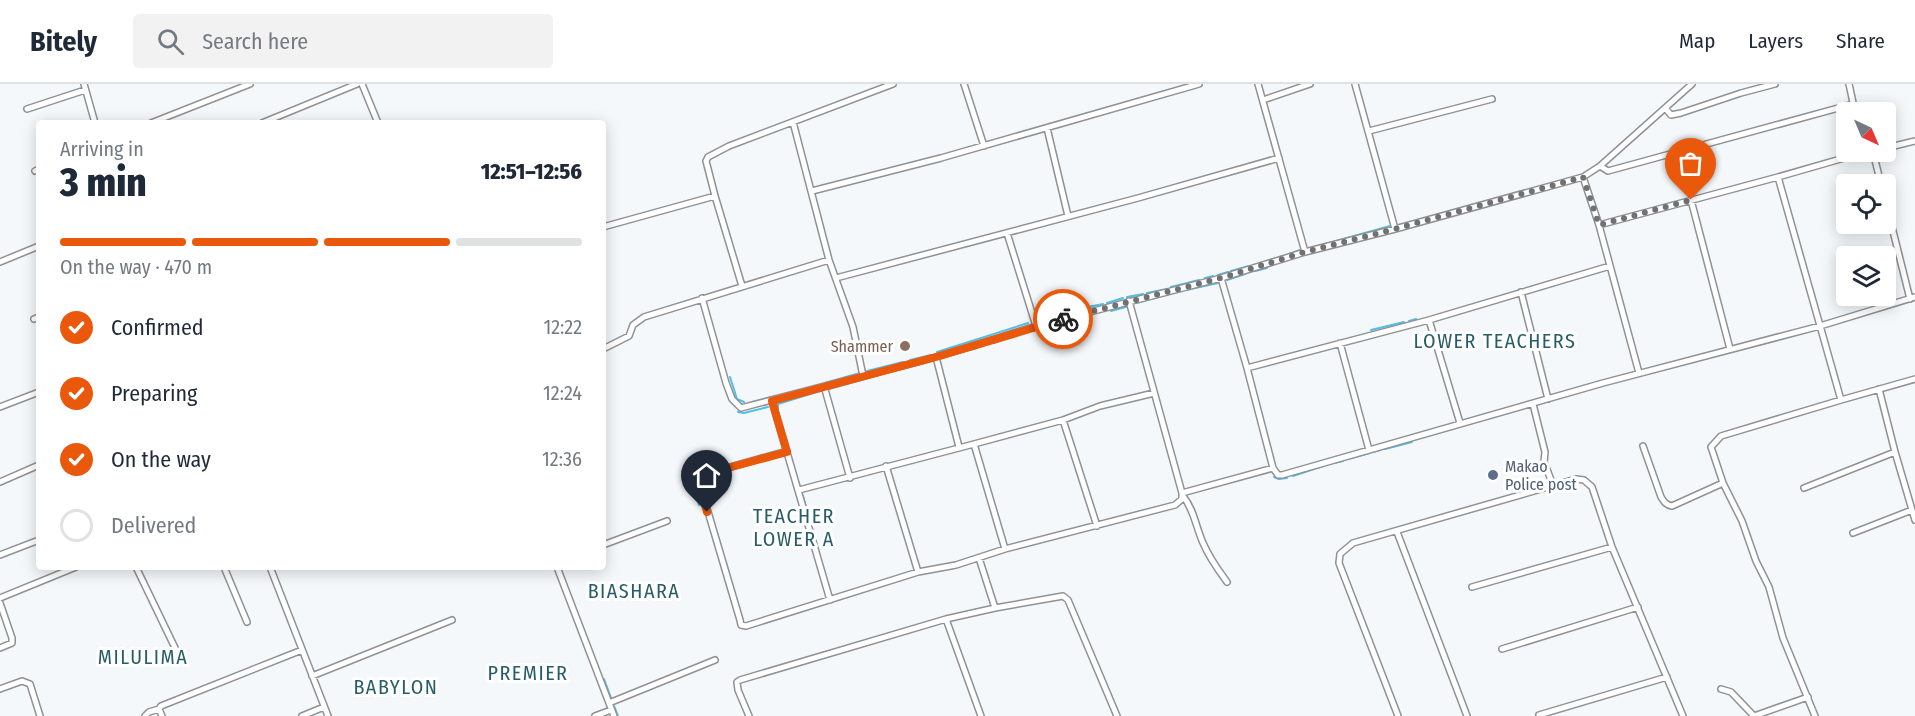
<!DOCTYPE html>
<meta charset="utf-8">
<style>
body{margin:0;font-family:"Fira Sans Condensed",sans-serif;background:#f2f2f3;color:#1f2937;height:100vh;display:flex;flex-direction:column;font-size:22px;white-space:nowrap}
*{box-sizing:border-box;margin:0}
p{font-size:20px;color:#747a83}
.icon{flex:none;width:33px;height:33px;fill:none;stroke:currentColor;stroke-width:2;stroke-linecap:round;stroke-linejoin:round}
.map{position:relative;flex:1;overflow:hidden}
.sheet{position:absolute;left:36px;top:36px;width:570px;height:450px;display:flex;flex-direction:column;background:#fff;border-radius:6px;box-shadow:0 3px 15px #0003}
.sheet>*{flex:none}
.needle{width:39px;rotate:136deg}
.controls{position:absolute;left:1836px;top:18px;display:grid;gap:12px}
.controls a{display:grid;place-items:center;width:60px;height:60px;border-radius:6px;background:#fff;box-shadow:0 3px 15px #0003;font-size:30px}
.pin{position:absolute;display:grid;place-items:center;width:51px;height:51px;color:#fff;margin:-62px -26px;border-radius:50% 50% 50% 0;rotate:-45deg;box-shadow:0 0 6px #0007}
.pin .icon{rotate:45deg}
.courier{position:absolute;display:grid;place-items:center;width:60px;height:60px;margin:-30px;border:4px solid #ea580c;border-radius:50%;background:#fff;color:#222;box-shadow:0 2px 8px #0007}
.head em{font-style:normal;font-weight:800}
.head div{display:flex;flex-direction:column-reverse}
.head{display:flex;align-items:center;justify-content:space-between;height:102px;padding:0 24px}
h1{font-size:39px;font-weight:800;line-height:45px}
.bar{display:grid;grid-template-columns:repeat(4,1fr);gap:9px 6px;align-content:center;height:72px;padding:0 24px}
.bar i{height:8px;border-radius:4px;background:#e0e1e3}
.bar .selected{background:#ea580c}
.bar p{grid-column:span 4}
ol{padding:0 24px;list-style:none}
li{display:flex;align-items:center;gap:18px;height:66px}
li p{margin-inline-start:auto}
li .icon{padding:6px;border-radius:50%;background:#ea580c;color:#fff;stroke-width:4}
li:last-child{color:#747a83}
li i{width:33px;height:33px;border:3px solid #e0e1e3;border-radius:50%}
header{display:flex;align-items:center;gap:36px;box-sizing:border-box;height:84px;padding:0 30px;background:#fff;border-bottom:2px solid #e0e1e3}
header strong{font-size:28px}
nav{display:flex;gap:33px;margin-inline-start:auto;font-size:21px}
.search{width:420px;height:54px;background:#f2f2f3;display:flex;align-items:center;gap:15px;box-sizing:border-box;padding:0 21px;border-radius:6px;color:#747a83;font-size:22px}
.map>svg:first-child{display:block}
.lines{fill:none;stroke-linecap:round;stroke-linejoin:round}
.stream{stroke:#4fc0ea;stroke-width:2}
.street-casing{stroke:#8f9194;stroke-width:8}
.street{stroke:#fff;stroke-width:5}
.done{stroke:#707173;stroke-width:6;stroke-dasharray:0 10.8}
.route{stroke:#ea580c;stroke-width:8}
.education-dot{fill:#8d6e63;stroke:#fff;stroke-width:2}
.service-dot{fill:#5c6f8a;stroke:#fff;stroke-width:2}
.labels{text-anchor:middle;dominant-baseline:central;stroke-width:6;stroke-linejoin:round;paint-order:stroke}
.education-label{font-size:16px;fill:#785e54;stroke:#fff;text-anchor:end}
.service-label{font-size:16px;fill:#4e5e75;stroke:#fff;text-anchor:start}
.quarter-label{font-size:20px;letter-spacing:1.5px;fill:#265d67;stroke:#fff}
</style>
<header>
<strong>Bitely</strong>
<div class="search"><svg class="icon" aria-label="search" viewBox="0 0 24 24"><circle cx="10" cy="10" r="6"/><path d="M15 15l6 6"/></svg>Search here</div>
<nav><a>Map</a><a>Layers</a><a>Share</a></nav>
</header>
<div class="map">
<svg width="1915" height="632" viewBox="0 0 1915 632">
<rect width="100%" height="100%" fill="#f5f8fb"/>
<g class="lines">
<!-- stream -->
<path class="stream" d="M 1311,164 L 1390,142
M 1289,170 L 1300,166
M 1254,181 L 1283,172
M 1231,187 L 1249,182
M 1255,187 L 1267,184
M 1218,191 L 1228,188
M 1205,194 L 1213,192
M 1227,196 L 1245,190
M 1171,203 L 1199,196
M 1186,206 L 1218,199
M 1147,209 L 1167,205
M 1127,213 L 1143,210
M 1107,219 L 1123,214
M 1136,219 L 1181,207
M 1088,223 L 1103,220
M 1079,226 L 1086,224
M 1111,227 L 1129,222
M 1039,236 L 1077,227
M 1409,237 L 1416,235
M 1371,246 L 1404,238
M 994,259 L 1024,248
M 937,268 L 1028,239
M 962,268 L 977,264
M 910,276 L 931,271
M 867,287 L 903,278
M 886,289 L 924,279
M 730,293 L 737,315 L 744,318
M 825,299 L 860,289
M 829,305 L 879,291
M 768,314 L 777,312
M 752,318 L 766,315
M 738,328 L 744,329 L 768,323
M 778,330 L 778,320 L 823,306
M 1385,365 L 1412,358
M 1373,368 L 1380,366
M 1348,375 L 1370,369
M 1334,379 L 1343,377
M 1293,392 L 1323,382
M 1274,393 L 1279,395 L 1287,394
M 692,397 L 694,405
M 695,409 L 699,421
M 803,412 L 806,423
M 604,595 L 611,614
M 614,622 L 618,632"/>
<!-- street casing -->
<g class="street-casing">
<path id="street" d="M 84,0 L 95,39
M 362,0 L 378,39
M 964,0 L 984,62
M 1258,0 L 1305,168
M 1355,0 L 1395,145
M 1849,0 L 1855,28
M 1263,16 L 1310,0
M 1665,24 L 1671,31 L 1681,29 L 1741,9 L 1775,0
M 27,25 L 85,6
M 793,38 L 829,176 L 853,243 L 863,292
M 151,39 L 250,0
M 262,39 L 357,0
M 1047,44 L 1068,132
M 1369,47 L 1492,15
M 1886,64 L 1915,57
M 1873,68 L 1881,100
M 1600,82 L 1608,87 L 1853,20
M 35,87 L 39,85
M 1778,93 L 1841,316 L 1915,295
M 812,107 L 941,74 L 1199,0
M 1691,116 L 1730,265
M 1886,119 L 1910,215
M 1599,141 L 1778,93 L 1865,68
M 603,143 L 715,112
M 1007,149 L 1036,242
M 0,178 L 39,162
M 836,194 L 1138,114 L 1279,74
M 1221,194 L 1247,284 L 1273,384 L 1278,391 L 1282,391 L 1603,299 L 1820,242 L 1915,213
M 742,202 L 715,112 L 706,77 L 708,73 L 729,62 L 893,0
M 1521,208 L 1548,315
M 702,214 L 726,299 L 732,315 L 741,324 L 936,273 L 1036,242 L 1221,194 L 1305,168 L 1395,145 L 1583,93
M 34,235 L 39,233
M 1429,236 L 1460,339
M 1340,259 L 1369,366
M 603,265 L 629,252 L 633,241 L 644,233 L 829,176
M 936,273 L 959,363
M 1247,284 L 1429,236 L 1610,182
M 1639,289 L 1599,141 L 1583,93 L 1600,82 L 1692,0
M 824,302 L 850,394
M 1879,305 L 1895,368 L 1915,436
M 772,317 L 830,516
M 1533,320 L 1545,368 L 1544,378 L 1553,401
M 0,323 L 39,308
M 1063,336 L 1097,442
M 974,360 L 1005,465
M 1643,362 L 1661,413 C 1664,418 1666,421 1672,422 L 1723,399
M 787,367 L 702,391 L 698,394 L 740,536 L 741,541 L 746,542 L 918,488 L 956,481 L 1005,465 L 1175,421 L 1182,415 L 1182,409 L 1129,217
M 886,382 L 918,488
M 0,398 L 39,381
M 1804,404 L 1895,368
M 799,406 L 974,360 L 1063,336 L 1100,322 L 1154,309
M 1182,409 L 1273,384
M 1183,412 C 1195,427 1196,445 1204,461 C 1210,475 1219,487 1227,498
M 1397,448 L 1467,632
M 1853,449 L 1912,426
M 603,461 L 667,437
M 0,471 L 39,456
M 979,474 L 995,524
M 136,483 L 177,568
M 224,483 L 247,538
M 270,483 L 328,632
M 557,483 L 614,632
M 1472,503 L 1612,463
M 0,514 L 76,483
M 0,519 L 12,554 L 12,559 L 0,564
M 946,535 L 981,632
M 1502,565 L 1638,523
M 312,592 L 452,536
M 0,605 L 22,597 L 30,600 L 40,632
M 1721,605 L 1731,608 L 1754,632 L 1808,613
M 609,619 L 715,576
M 1539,631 L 1667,593
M 145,632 L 149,628 L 159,625
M 162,632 L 159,625 L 161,622 L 302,566
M 302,632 L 324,623
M 595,632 L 611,626
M 749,632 L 738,606 L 737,598 L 740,596 L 946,535 L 995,524 L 1063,512 L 1068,516 L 1117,632
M 1398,632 L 1339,479 L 1340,470 L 1353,459 L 1576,395 L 1584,396 L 1592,403 L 1612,463 L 1683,632
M 1815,632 L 1783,554 L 1769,503 L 1756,477 L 1742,437 L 1723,399 L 1711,363 L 1721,352 L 1841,316"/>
</g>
<!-- street -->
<use href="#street" class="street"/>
</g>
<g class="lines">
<!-- done -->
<path class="done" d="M 1063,235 L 1221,194 L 1305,168 L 1395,145 L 1583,93 L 1599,141 L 1691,116"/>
<!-- route -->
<path class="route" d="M 707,428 L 698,394 L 702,391 L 787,368 L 772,317 L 936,273 L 1063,235"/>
</g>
<!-- markers -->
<circle class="education-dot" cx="905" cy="262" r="6"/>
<circle class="service-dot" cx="1493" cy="391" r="6"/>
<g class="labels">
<!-- education labels -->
<g class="education-label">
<text x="893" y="262">Shammer</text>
</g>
<!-- service labels -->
<g class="service-label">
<text x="1505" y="382">Makao<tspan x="1505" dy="18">Police post</tspan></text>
</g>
<!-- quarter labels -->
<g class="quarter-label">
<text x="1495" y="257">LOWER TEACHERS</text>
<text x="794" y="432">TEACHER<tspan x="794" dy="23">LOWER A</tspan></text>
<text x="634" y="507">BIASHARA</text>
<text x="143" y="573">MILULIMA</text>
<text x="528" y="589">PREMIER</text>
<text x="396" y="603">BABYLON</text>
</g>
</g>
</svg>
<div class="controls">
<a><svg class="needle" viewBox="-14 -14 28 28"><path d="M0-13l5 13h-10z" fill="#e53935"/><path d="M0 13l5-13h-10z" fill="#747a83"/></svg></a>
<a><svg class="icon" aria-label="locate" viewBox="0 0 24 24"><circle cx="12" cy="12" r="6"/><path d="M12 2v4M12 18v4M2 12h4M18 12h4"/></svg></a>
<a><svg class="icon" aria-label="layers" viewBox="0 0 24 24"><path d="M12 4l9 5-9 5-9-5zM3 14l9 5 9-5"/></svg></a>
</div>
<div class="pin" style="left:1691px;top:116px;background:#ea580c"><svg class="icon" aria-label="bag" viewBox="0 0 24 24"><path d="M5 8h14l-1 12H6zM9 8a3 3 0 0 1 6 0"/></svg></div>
<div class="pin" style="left:707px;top:428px;background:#1f2937"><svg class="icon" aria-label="home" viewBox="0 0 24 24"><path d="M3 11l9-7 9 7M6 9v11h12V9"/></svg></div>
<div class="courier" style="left:1063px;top:235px"><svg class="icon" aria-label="bike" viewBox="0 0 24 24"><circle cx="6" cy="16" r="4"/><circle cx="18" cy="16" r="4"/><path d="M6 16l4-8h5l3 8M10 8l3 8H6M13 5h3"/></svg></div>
<section class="sheet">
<div class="head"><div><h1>3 min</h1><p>Arriving in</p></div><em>12:51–12:56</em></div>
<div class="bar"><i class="selected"></i><i class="selected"></i><i class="selected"></i><i></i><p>On the way · 470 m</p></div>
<ol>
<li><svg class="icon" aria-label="check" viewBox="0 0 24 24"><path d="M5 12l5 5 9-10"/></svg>Confirmed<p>12:22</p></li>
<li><svg class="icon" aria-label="check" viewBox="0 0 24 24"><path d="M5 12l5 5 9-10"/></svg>Preparing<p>12:24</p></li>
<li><svg class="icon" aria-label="check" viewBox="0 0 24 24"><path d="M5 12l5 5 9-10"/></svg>On the way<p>12:36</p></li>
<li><i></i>Delivered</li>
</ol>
</section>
</div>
